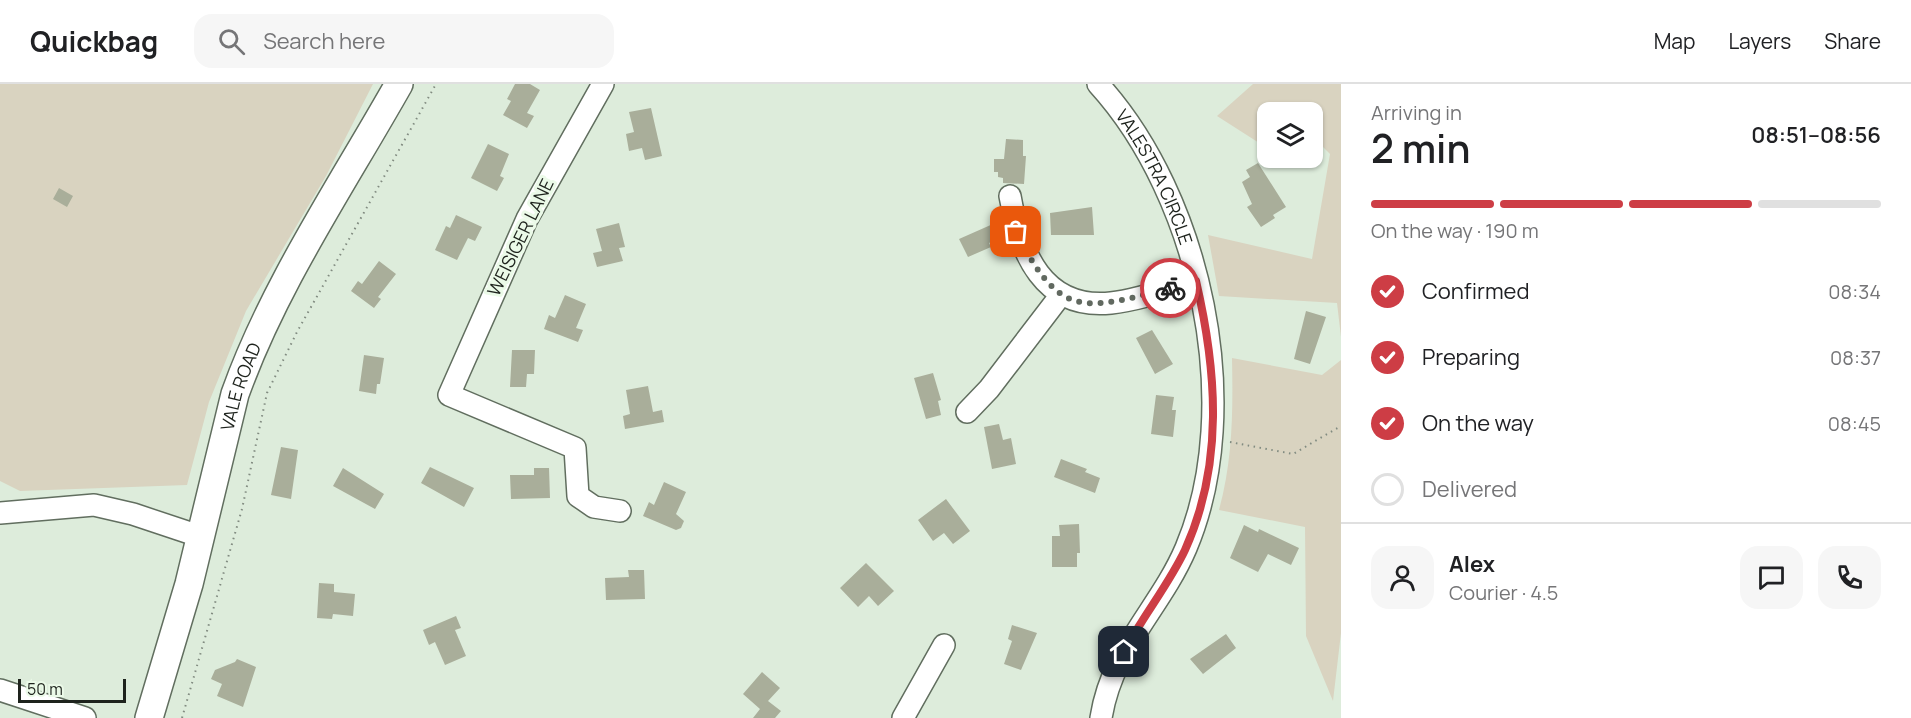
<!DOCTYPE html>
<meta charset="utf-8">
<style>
body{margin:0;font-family:Manrope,sans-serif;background:#f6f6f6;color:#202124;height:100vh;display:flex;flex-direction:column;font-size:22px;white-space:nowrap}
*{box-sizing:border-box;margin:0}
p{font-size:20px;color:#757577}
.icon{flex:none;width:33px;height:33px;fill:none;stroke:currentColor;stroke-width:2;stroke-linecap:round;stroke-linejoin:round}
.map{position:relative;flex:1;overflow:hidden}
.drawer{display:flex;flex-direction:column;background:#fff;width:570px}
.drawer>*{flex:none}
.buttons{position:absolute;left:1257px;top:18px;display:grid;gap:12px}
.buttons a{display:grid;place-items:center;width:66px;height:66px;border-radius:12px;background:#fff;box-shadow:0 2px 4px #0004;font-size:30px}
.scale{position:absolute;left:18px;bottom:15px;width:108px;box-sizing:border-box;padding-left:6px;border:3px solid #1e231d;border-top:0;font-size:16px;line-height:21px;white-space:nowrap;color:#1e231d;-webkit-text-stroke:4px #ebfae8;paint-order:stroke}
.pin{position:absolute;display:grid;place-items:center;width:51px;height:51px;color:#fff;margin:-26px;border-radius:12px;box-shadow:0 3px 9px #0006}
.courier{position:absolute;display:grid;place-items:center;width:60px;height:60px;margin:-30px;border:4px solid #cd3d45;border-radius:50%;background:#fff;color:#222;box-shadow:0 2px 8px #0007}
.headline em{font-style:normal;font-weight:600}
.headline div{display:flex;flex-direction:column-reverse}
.headline{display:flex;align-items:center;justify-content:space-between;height:102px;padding:0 30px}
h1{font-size:39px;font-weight:600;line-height:45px}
.bar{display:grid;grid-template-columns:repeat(4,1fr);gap:9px 6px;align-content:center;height:72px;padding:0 30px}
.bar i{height:8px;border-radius:4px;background:#e0e0e0}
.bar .selected{background:#cd3d45}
.bar p{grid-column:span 4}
.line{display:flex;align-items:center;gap:15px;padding:0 30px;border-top:2px solid #e0e0e0}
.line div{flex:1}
.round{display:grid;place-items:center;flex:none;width:63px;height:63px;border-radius:18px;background:#f6f6f6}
ol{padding:0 30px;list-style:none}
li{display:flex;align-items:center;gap:18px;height:66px}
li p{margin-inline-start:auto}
li .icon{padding:6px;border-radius:50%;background:#cd3d45;color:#fff;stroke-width:4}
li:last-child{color:#757577}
li i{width:33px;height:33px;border:3px solid #e0e0e0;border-radius:50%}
header{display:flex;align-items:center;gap:36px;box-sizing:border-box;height:84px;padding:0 30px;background:#fff;border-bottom:2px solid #e0e0e0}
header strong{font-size:28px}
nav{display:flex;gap:33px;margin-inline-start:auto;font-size:21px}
.search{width:420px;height:54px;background:#f6f6f6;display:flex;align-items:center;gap:15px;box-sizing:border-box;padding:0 21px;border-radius:18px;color:#757577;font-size:22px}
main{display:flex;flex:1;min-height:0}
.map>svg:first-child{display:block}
.green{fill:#d9d3c0}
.building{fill:#a9ae9a}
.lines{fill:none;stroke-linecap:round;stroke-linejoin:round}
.minor-casing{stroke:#616e5f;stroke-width:24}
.major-casing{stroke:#616e5f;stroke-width:30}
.path{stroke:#818b80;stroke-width:2;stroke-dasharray:1.5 4.5;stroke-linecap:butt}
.minor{stroke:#fff;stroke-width:21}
.major{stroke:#fff;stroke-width:27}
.done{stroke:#616960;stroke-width:6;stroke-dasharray:0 10.8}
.route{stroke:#cd3d45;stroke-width:8}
.labels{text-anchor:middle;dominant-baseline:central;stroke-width:6;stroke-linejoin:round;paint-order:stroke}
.street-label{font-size:18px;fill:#1e231d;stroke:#ebfae8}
</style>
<header>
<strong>Quickbag</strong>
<div class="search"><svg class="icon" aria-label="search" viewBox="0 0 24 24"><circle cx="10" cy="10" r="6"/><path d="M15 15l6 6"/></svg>Search here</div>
<nav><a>Map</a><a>Layers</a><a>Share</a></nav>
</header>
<main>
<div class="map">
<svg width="1341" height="634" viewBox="0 0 1341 634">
<rect width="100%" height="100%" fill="#ddecdb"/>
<!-- green -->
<path class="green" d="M 0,0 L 373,0 L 326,92 L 246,227 L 209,318 L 187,401 L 20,407 L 0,397 Z
M 1253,0 L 1341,0 L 1341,253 L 1337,219 L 1219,212 L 1208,151 L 1312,175 L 1330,70 L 1313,53 L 1312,28 L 1268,28 L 1267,64 L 1217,32 Z
M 1232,274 L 1322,291 L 1341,276 L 1341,549 L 1333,617 L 1306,552 L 1305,443 L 1219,426 C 1233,375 1233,326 1232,274 Z"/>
<!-- building -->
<path class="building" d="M 515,0 L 530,0 L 540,6 L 527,29 L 534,32 L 527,44 L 503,31 L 511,17 L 507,15 Z
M 651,24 L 662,72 L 645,76 L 642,64 L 629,67 L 626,50 L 634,48 L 629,28 Z
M 1006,55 L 1023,56 L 1023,72 L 1026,72 L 1024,100 L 1003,99 L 1003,94 L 998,93 L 998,88 L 994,88 L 994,75 L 1004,75 Z
M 488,60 L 509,70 L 500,92 L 504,94 L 497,107 L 471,94 Z
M 1258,79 L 1286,123 L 1273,131 L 1275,134 L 1261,143 L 1247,123 L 1252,120 L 1242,98 L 1250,93 L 1246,86 Z
M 59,104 L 73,112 L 67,123 L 53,115 Z
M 1092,123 L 1094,151 L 1051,151 L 1050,129 Z
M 456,131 L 482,143 L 475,157 L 468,154 L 457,176 L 435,166 L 446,142 L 450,144 Z
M 1002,136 L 1006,151 L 989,159 L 991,163 L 968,173 L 959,155 Z
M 619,139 L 625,163 L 619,164 L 623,177 L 597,183 L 593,169 L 602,167 L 596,145 Z
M 379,177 L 396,190 L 378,213 L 381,215 L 374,224 L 351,207 L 358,197 L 362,200 Z
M 565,211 L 586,220 L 576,244 L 583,246 L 578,258 L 544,245 L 549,231 L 555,234 Z
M 1306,227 L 1326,233 L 1310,280 L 1294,275 Z
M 1152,246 L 1173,280 L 1155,290 L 1136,254 Z
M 512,266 L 535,266 L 534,290 L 527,290 L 526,303 L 510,303 Z
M 364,271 L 384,274 L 380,300 L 377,300 L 376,310 L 359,307 Z
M 933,289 L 941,316 L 938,317 L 941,331 L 926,335 L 914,294 Z
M 648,302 L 653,328 L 662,326 L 664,338 L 625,345 L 623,332 L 630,330 L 626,306 Z
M 1156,311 L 1174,313 L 1172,326 L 1176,326 L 1173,353 L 1151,350 Z
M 999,340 L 1003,356 L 1011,354 L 1016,380 L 992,385 L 984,343 Z
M 281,363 L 298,366 L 291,415 L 271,411 Z
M 1061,375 L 1087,385 L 1085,388 L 1100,394 L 1095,409 L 1054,393 Z
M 430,383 L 474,404 L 464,423 L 421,399 Z
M 343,384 L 384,410 L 375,425 L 333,402 Z
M 534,384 L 549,384 L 550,414 L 511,415 L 510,391 L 534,391 Z
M 664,398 L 686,408 L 676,430 L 684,437 L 681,444 L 676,446 L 643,432 L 649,418 L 654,421 Z
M 946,415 L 970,447 L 953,460 L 944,449 L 933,457 L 918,436 Z
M 1079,440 L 1080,469 L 1077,469 L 1077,483 L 1052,483 L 1052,452 L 1060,452 L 1059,441 Z
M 1244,441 L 1258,448 L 1259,445 L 1299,464 L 1291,481 L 1268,470 L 1258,488 L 1230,474 Z
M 866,479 L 894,507 L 878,522 L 869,512 L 858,523 L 840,504 Z
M 628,486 L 644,486 L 645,515 L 606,516 L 605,494 L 629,493 Z
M 319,499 L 334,500 L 334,508 L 355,510 L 353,532 L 333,530 L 332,535 L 317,534 Z
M 456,532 L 461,544 L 455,546 L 466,572 L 445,581 L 435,558 L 429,561 L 423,546 Z
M 1012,541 L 1037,549 L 1021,586 L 1004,580 L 1012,557 L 1008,555 Z
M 1226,550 L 1236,564 L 1203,590 L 1190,575 Z
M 237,575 L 256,583 L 243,623 L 217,612 L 222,600 L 211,595 L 215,586 L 235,578 Z
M 762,588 L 780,604 L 768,617 L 781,627 L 775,634 L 753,634 L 760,625 L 743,610 Z"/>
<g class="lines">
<!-- minor casing -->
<g class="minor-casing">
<g id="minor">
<path d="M 603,0 L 527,135 L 449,311 L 575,364 L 578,412 L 594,423 L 620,427"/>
<path id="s1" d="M 1098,0 C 1201,113 1246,322 1186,464 C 1160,525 1112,564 1101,634"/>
<path d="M 1010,112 C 1020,169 1043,226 1111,219 C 1139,216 1169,205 1196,197"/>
<path d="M 967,328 L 989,305 L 1060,212"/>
<path d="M 0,429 L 94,421 L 133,430 L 202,453"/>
<path d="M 0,606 L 85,634"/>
<path d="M 903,634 L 944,561"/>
</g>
</g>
<!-- major casing -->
<g class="major-casing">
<g id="major">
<path id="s2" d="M 149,634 L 189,500 L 235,310 C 274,201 342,101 399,0"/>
</g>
</g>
<!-- path -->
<path class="path" d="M 1230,358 L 1293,370 L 1341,342
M 182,634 L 242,425 L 267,309 L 297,248 L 436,0"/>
<!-- minor -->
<use href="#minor" class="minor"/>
<!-- major -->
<use href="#major" class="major"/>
</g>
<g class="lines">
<!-- done -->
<path class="done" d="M 1016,148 C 1060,235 1083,227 1170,204"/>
<!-- route -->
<path class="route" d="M 1124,568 C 1142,533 1168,502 1185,466 C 1224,380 1217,287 1196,197 L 1170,204"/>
</g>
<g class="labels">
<!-- street labels -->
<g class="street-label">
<text stroke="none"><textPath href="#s1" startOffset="110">VALESTRA CIRCLE</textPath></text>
<text transform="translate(520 153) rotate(-64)">WEISIGER LANE</text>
<text stroke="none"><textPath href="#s2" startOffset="344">VALE ROAD</textPath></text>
</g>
</g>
</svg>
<div class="buttons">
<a><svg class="icon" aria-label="layers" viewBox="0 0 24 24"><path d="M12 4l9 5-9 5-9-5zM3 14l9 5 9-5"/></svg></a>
</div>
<div class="scale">50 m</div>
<div class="pin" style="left:1016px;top:148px;background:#ea580c"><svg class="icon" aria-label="bag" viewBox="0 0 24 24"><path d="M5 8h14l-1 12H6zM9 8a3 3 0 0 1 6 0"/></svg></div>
<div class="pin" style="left:1124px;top:568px;background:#1f2937"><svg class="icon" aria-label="home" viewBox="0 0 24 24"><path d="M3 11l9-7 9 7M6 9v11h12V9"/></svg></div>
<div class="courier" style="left:1170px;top:204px"><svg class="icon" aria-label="bike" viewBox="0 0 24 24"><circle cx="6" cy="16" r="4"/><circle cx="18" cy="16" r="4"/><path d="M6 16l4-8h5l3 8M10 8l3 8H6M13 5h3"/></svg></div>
</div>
<section class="drawer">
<div class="headline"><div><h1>2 min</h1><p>Arriving in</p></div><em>08:51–08:56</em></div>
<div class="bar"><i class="selected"></i><i class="selected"></i><i class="selected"></i><i></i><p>On the way · 190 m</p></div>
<ol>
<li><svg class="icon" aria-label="check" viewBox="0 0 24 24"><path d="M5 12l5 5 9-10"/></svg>Confirmed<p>08:34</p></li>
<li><svg class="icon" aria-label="check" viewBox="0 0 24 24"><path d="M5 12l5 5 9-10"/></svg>Preparing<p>08:37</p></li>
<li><svg class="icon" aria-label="check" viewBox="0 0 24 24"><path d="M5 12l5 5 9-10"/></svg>On the way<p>08:45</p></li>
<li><i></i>Delivered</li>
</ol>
<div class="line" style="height:108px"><a class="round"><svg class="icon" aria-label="person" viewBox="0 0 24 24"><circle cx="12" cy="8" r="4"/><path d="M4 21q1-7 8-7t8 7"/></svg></a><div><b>Alex</b><p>Courier · 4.5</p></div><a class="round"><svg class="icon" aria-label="chat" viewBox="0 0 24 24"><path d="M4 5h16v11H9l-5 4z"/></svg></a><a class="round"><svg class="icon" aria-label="phone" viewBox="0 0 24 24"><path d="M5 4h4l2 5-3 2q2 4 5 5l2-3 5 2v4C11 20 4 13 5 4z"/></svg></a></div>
</section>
</main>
